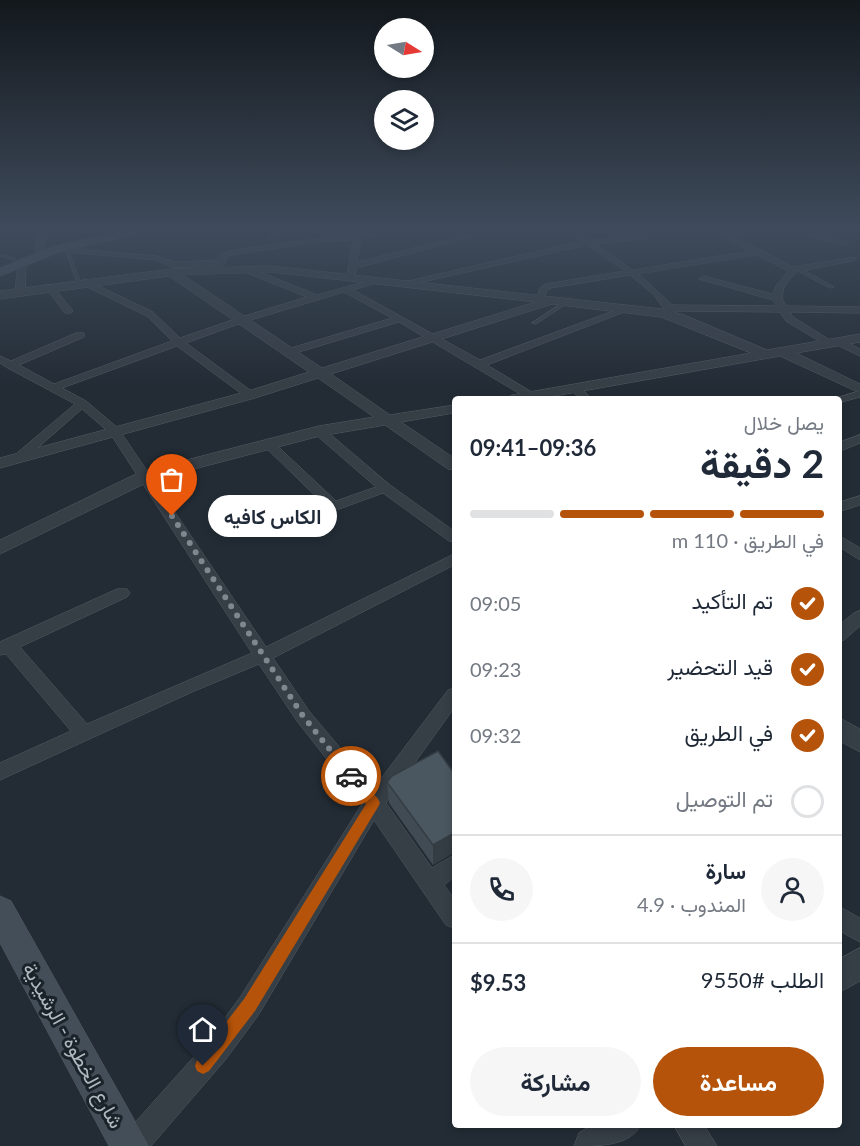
<!DOCTYPE html>
<html lang="ar">
<meta charset="utf-8">
<style>
body{margin:0;font-family:Lato,Vazirmatn,sans-serif;background:#f6f6f7;color:#1f2937;direction:rtl;height:100vh;display:flex;flex-direction:column;font-size:22px;white-space:nowrap}
*{box-sizing:border-box;margin:0}
p{font-size:20px;color:#747a83}
.icon{flex:none;width:33px;height:33px;fill:none;stroke:currentColor;stroke-width:2;stroke-linecap:round;stroke-linejoin:round}
.map{position:relative;flex:1;overflow:hidden;direction:ltr}
.side{position:absolute;left:452px;top:396px;width:390px;height:732px;display:flex;flex-direction:column;background:#fff;border-radius:6px;box-shadow:0 3px 9px #0003;direction:rtl}
.side>*{flex:none}
.needle{width:39px;rotate:101deg}
.tools{position:absolute;left:374px;top:18px;display:grid;gap:12px}
.tools a{display:grid;place-items:center;width:60px;height:60px;border-radius:50%;background:#fff;box-shadow:0 3px 9px #0003;font-size:30px}
.pin{position:absolute;display:grid;place-items:center;width:51px;height:51px;color:#fff;margin:-62px -26px;border-radius:50% 50% 50% 0;rotate:-45deg;box-shadow:0 0 6px #0007}
.pin .icon{rotate:45deg}
.courier{position:absolute;display:grid;place-items:center;width:60px;height:60px;margin:-30px;border:4px solid #b45309;border-radius:50%;background:#fff;color:#222;box-shadow:0 2px 8px #0007}
.bubble{position:absolute;height:42px;border-radius:21px;background:#fff;box-shadow:0 3px 9px #0003;font-size:20px;font-weight:700;line-height:42px;text-align:center;direction:rtl}
.summary em{font-style:normal;font-weight:700}
.summary div{display:flex;flex-direction:column-reverse}
.summary{display:flex;align-items:center;justify-content:space-between;height:102px;padding:0 18px}
h1{font-size:39px;font-weight:700;line-height:45px}
.bar{display:grid;grid-template-columns:repeat(4,1fr);gap:9px 6px;align-content:center;height:72px;padding:0 18px}
.bar i{height:8px;border-radius:4px;background:#e0e1e3}
.bar .active{background:#b45309}
.bar p{grid-column:span 4}
.line{display:flex;align-items:center;gap:15px;padding:0 18px;border-top:2px solid #e0e1e3}
.line div{flex:1}
.round{display:grid;place-items:center;flex:none;width:63px;height:63px;border-radius:32px;background:#f6f6f7}
ol{padding:0 18px;list-style:none}
li{display:flex;align-items:center;gap:18px;height:66px}
li p{margin-inline-start:auto}
li .icon{padding:6px;border-radius:50%;background:#b45309;color:#fff;stroke-width:4}
li:last-child{color:#747a83}
li i{width:33px;height:33px;border:3px solid #e0e1e3;border-radius:50%}
.primary-button{display:flex;gap:12px;margin-top:auto;padding:12px 18px}
.primary-button a{flex:1;height:69px;border-radius:36px;background:#b45309;color:#fff;font-size:24px;font-weight:700;line-height:69px;text-align:center}
.primary-button a+a{background:#f6f6f7;color:#1f2937}
.map>svg:first-child{display:block}
.lines{fill:none;stroke-linecap:round;stroke-linejoin:round}
.service-casing{stroke:#535c63;stroke-width:1}
.minor-casing{stroke:#535c63;stroke-width:1}
.tertiary-casing{stroke:#535c63;stroke-width:1}
.secondary-casing{stroke:#535c63;stroke-width:1}
.service{fill:#363e46;fill-rule:evenodd}
.minor{fill:#363e46;fill-rule:evenodd}
.tertiary{fill:#363e46;fill-rule:evenodd}
.secondary{fill:#444e58;fill-rule:evenodd}
.wall{fill:#404b53}
.shaded-wall{fill:#343d43}
.building{fill:#4b5760;stroke:#343d43;stroke-width:1.5}
.route{fill:#b45309}
.done{stroke:#7f8891;stroke-width:6;stroke-dasharray:0 10.8}
.labels{text-anchor:middle;dominant-baseline:central;stroke-width:6;stroke-linejoin:round;paint-order:stroke}
.near-street-label{font-size:20px;fill:#b0b9c2;stroke:#1b232a}
</style>
<div class="map">
<svg width="860" height="1146" viewBox="0 0 860 1146">
<rect width="100%" height="100%" fill="#232c35"/>
<g class="lines">
<!-- service casing -->
<g class="service-casing">
<path id="service" d="M 65,248 L 68,249 L 81,283 L 77,282 Z
M 0,254 L 15,258 L 16,259 L 14,260 L 0,256 Z
M 796,268 L 800,268 L 834,287 L 830,288 L 796,270 Z
M 565,301 L 569,302 L 536,324 L 532,323 Z"/>
</g>
<!-- minor casing -->
<g class="minor-casing">
<path id="minor" d="M 42,227 L 50,227 L 45,236 L 43,250 L 39,252 L 35,250 L 37,236 Z
M 133,227 L 141,227 L 142,228 L 138,230 Z
M 297,227 L 309,227 L 271,239 L 267,237 Z
M 399,227 L 441,227 L 437,229 L 405,230 L 361,239 L 357,262 L 471,234 L 475,236 L 356,268 L 355,275 L 351,278 L 347,275 L 353,240 L 315,242 L 231,255 L 227,257 L 222,269 L 218,272 L 214,269 L 215,265 L 174,268 L 156,260 L 56,251 L 52,249 L 56,247 L 157,256 L 175,262 L 217,260 L 220,254 L 229,251 C 285,242 343,237 399,227 Z
M 562,227 L 571,227 L 590,240 L 647,235 L 647,239 L 644,239 L 596,244 L 633,270 L 749,251 L 706,227 L 716,227 L 727,233 L 806,227 L 798,230 L 848,243 L 844,245 L 786,231 L 734,236 L 793,267 L 855,257 L 856,259 L 852,261 L 796,272 L 784,287 L 782,298 L 786,306 L 860,307 L 860,313 L 790,312 L 793,317 L 833,342 L 834,344 L 829,347 L 786,321 L 780,312 L 675,311 L 676,317 L 670,317 L 654,295 L 630,275 L 551,288 L 547,290 L 543,301 L 537,301 L 539,289 L 545,284 L 625,271 L 587,245 L 404,286 L 400,283 L 582,241 ZM 757,255 L 788,271 L 776,286 L 773,294 L 703,276 L 699,279 L 773,300 L 777,306 L 672,305 L 639,274 Z
M 22,259 L 26,262 L 25,292 L 20,295 L 15,292 L 18,262 Z
M 245,266 L 317,295 L 379,278 L 379,282 L 353,290 L 480,360 L 624,307 L 632,309 L 487,365 L 535,394 L 537,396 L 532,399 L 527,398 L 399,322 L 292,354 L 284,354 L 284,350 L 392,318 L 344,292 L 244,322 L 186,343 L 254,393 L 254,397 L 246,397 L 177,346 L 62,388 L 86,401 L 118,428 L 266,647 L 454,554 L 454,565 L 273,658 L 309,711 L 374,788 L 448,690 L 454,688 L 454,708 L 386,803 L 432,868 L 454,855 L 454,877 L 444,885 L 454,899 L 454,928 L 446,925 L 374,820 L 259,1014 L 226,1059 L 151,1146 L 119,1146 L 123,1136 L 208,1041 L 241,996 L 362,804 L 297,721 L 259,664 L 192,692 L 0,780 L 0,763 L 71,731 L 6,654 L 0,655 L 0,642 L 2,641 L 117,589 L 127,589 L 130,593 L 127,597 L 20,647 L 87,724 L 252,653 L 110,433 L 82,409 L 25,459 L 17,459 L 15,456 L 17,453 L 75,404 L 6,367 L 0,363 L 0,356 L 11,361 L 76,333 L 84,333 L 84,337 L 19,365 L 54,384 L 172,341 L 147,316 L 81,284 L 80,282 L 84,279 L 153,312 L 180,338 L 238,318 L 307,297 L 242,271 L 242,267 Z
M 46,285 L 52,285 L 73,311 L 71,313 L 65,313 L 45,287 Z
M 835,340 L 843,340 L 860,349 L 860,356 L 835,344 Z
M 575,385 L 579,386 L 592,399 L 580,399 L 569,388 Z
M 860,391 L 860,397 L 838,403 L 838,399 L 833,399 Z
M 319,427 L 323,428 L 390,485 L 454,531 L 454,542 L 449,541 L 383,493 L 339,509 L 329,509 L 261,443 L 267,439 L 271,440 L 336,501 L 376,487 L 315,434 L 313,431 Z
M 860,435 L 860,443 L 838,452 L 838,443 Z
M 860,496 L 860,505 L 838,512 L 838,503 Z
M 838,535 L 860,548 L 860,560 L 838,546 Z
M 860,611 L 860,626 L 844,640 L 838,642 L 838,626 L 854,613 Z
M 838,906 L 860,918 L 860,942 L 838,930 Z
M 674,1125 L 704,1125 L 717,1146 L 686,1146 Z"/>
</g>
<!-- tertiary casing -->
<g class="tertiary-casing">
<path id="tertiary" d="M 271,266 L 662,309 L 684,315 L 767,350 L 860,334 L 860,342 L 796,353 L 860,384 L 860,393 L 780,356 L 537,399 L 505,399 L 512,395 L 751,353 L 661,317 L 552,304 L 331,374 L 390,415 L 454,405 L 454,413 L 401,422 L 454,458 L 454,470 L 448,469 L 385,425 L 320,436 L 152,480 L 0,554 L 0,540 L 140,472 L 319,426 L 374,417 L 318,378 L 255,398 L 0,468 L 0,458 L 245,392 L 309,372 L 169,276 L 0,299 L 0,291 L 171,269 ZM 271,272 L 536,302 L 322,368 L 183,275 Z
M 838,717 L 860,729 L 860,752 L 838,740 Z
M 860,948 L 860,981 L 838,993 L 838,960 Z
M 593,1125 L 641,1125 C 629,1146 601,1146 574,1146 L 579,1133 Z"/>
</g>
<!-- secondary casing -->
<g class="secondary-casing">
<path id="secondary" d="M 141,227 L 160,227 L 155,230 L 59,252 L 0,276 L 0,268 L 52,247 Z
M 0,896 L 11,901 L 149,1146 L 109,1146 L 0,943 Z"/>
</g>
<!-- service -->
<use href="#service" class="service"/>
<!-- minor -->
<use href="#minor" class="minor"/>
<!-- tertiary -->
<use href="#tertiary" class="tertiary"/>
<!-- secondary -->
<use href="#secondary" class="secondary"/>
</g>
<!-- wall -->
<path class="wall" d="M 454,773 L 454,853 L 453,853 L 433,865 L 389,803 L 387,782 Z"/>
<!-- shaded-wall -->
<path class="shaded-wall" d="M 454,833 L 453,853 L 433,865 L 433,845 Z"/>
<!-- building -->
<path class="building" d="M 438,751 L 454,773 L 454,833 L 433,845 L 387,782 L 392,776 Z"/>
<!-- sky -->
<linearGradient id="sky" x2="0" y2="1"><stop stop-color="#13181d"/><stop offset="0.59" stop-color="#3f4b5c"/><stop offset="1" stop-color="#3f4b5c" stop-opacity="0"/></linearGradient>
<rect width="860" height="387" fill="url(#sky)"/>
<!-- route -->
<path class="route" d="M 351,771 L 356,772 L 378,799 L 380,803 L 378,807 L 255,1011 L 209,1071 L 203,1074 L 197,1071 L 195,1066 L 197,1060 L 244,999 L 366,804 L 345,776 Z"/>
<g class="lines">
<!-- done -->
<path class="done" d="M 172,516 L 303,716 L 351,776"/>
</g>
<g class="labels">
<!-- near-street labels -->
<g class="near-street-label">
<text transform="translate(74 1045) rotate(61)">شارع الخطوة - الرشيدية</text>
</g>
</g>
</svg>
<div class="tools">
<a><svg class="needle" viewBox="-14 -14 28 28"><path d="M0-13l5 13h-10z" fill="#e53935"/><path d="M0 13l5-13h-10z" fill="#747a83"/></svg></a>
<a><svg class="icon" aria-label="layers" viewBox="0 0 24 24"><path d="M12 4l9 5-9 5-9-5zM3 14l9 5 9-5"/></svg></a>
</div>
<div class="pin" style="left:172px;top:516px;background:#ea580c"><svg class="icon" aria-label="bag" viewBox="0 0 24 24"><path d="M5 8h14l-1 12H6zM9 8a3 3 0 0 1 6 0"/></svg></div>
<div class="pin" style="left:203px;top:1066px;background:#1f2937"><svg class="icon" aria-label="home" viewBox="0 0 24 24"><path d="M3 11l9-7 9 7M6 9v11h12V9"/></svg></div>
<div class="courier" style="left:351px;top:776px"><svg class="icon" aria-label="car" viewBox="0 0 24 24"><path d="M5 17H2v-5l4-1 3-4h7l3 4 3 1v5h-3M9 17h6M6 11h13"/><circle cx="7" cy="17" r="2"/><circle cx="17" cy="17" r="2"/></svg></div>
<div class="bubble" style="left:208px;top:495px;width:129px">الكاس كافيه</div>
<section class="side">
<div class="summary"><div><h1>2 دقيقة</h1><p>يصل خلال</p></div><em>09:36–09:41</em></div>
<div class="bar"><i class="active"></i><i class="active"></i><i class="active"></i><i></i><p>في الطريق · 110 m</p></div>
<ol>
<li><svg class="icon" aria-label="check" viewBox="0 0 24 24"><path d="M5 12l5 5 9-10"/></svg>تم التأكيد<p>09:05</p></li>
<li><svg class="icon" aria-label="check" viewBox="0 0 24 24"><path d="M5 12l5 5 9-10"/></svg>قيد التحضير<p>09:23</p></li>
<li><svg class="icon" aria-label="check" viewBox="0 0 24 24"><path d="M5 12l5 5 9-10"/></svg>في الطريق<p>09:32</p></li>
<li><i></i>تم التوصيل</li>
</ol>
<div class="line" style="height:108px"><a class="round"><svg class="icon" aria-label="person" viewBox="0 0 24 24"><circle cx="12" cy="8" r="4"/><path d="M4 21q1-7 8-7t8 7"/></svg></a><div><b>سارة</b><p>المندوب · 4.9</p></div><a class="round"><svg class="icon" aria-label="phone" viewBox="0 0 24 24"><path d="M5 4h4l2 5-3 2q2 4 5 5l2-3 5 2v4C11 20 4 13 5 4z"/></svg></a></div>
<div class="line" style="height:78px"><div>الطلب #9550</div><b>$9.53</b></div>
<div class="primary-button"><a>مساعدة</a><a>مشاركة</a></div>
</section>
</div>
